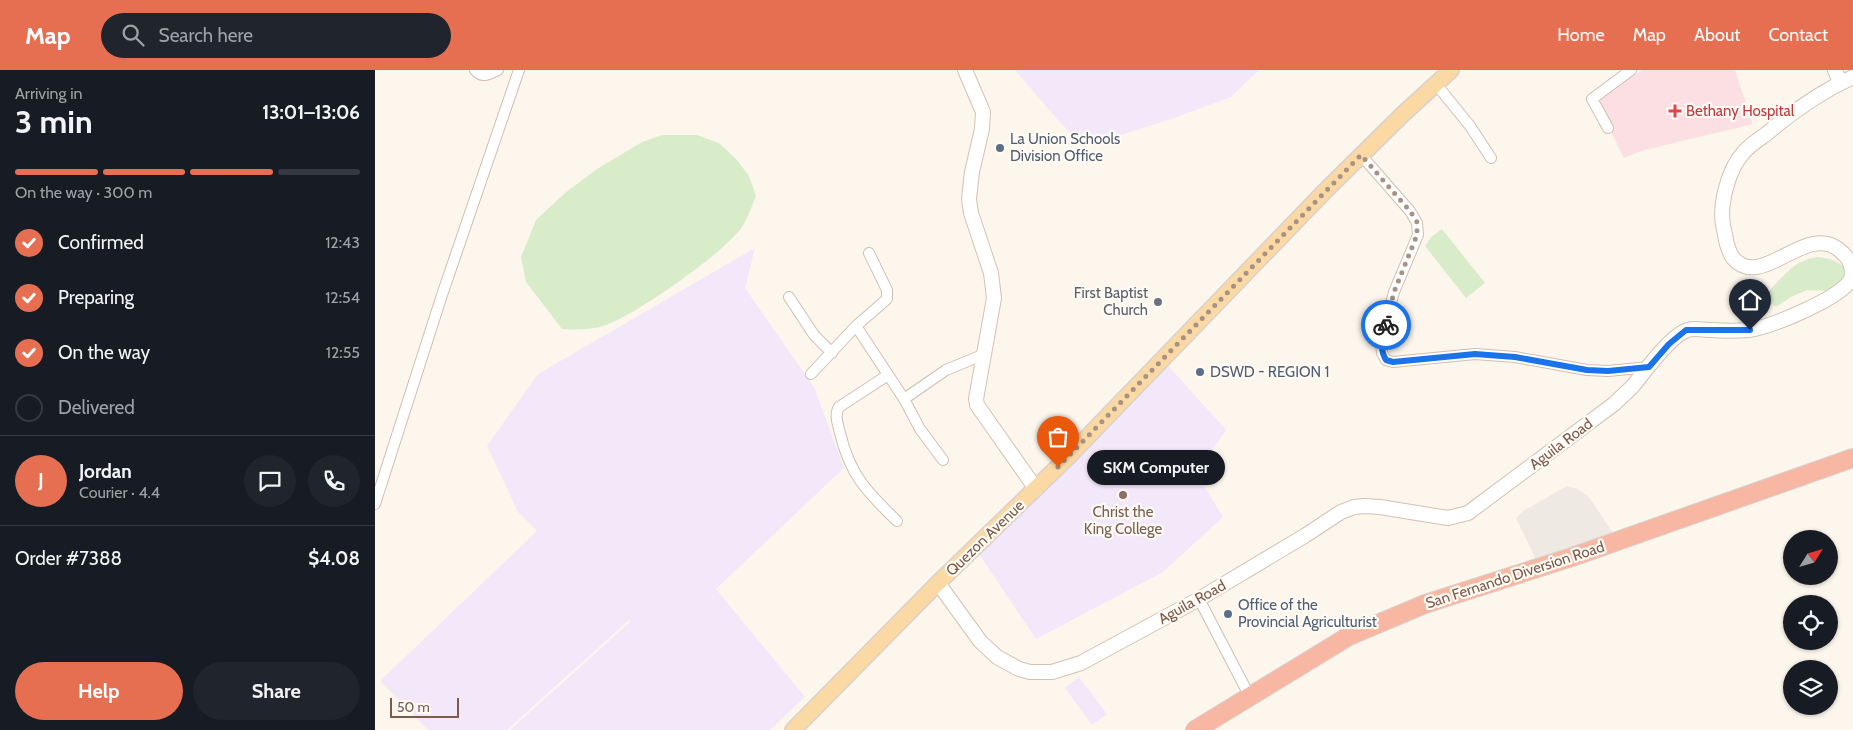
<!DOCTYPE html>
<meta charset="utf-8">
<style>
body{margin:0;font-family:Cabin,sans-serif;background:#20242c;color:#f1f3f6;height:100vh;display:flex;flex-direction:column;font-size:19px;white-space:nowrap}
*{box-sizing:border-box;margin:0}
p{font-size:16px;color:#9ea1a6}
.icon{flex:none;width:28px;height:28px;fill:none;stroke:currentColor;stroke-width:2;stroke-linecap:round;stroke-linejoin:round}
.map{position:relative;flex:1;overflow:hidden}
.drawer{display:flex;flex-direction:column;background:#171b24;width:375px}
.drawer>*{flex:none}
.needle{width:32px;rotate:53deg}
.fabs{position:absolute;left:1408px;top:460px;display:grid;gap:10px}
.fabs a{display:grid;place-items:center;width:55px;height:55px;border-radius:50%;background:#171b24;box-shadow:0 1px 4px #0004;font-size:25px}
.scale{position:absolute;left:15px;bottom:12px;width:69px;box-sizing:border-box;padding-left:5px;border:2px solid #7a5c4d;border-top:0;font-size:14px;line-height:18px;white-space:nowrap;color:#7a5c4d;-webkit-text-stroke:4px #fffaf3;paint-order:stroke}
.pin{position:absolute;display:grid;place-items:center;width:42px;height:42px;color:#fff;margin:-51px -21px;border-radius:50% 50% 50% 0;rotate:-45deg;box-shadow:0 0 5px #0007}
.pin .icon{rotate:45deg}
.courier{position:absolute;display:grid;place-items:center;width:50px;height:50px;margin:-25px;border:4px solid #1a73e8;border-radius:50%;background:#fff;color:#222;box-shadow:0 1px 6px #0007}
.bubble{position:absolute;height:35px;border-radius:18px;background:#171b24;box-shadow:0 1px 4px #0004;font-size:16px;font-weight:800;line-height:35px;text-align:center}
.overview em{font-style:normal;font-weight:800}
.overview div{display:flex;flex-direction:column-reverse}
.overview{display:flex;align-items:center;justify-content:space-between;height:85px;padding:0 15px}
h1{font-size:32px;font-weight:800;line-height:38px}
.bar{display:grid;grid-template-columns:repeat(4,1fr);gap:8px 5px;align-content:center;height:60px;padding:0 15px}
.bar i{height:6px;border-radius:4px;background:#363941}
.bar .on{background:#e76f51}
.bar p{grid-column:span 4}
.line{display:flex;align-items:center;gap:12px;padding:0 15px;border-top:1px solid #363941}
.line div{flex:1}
.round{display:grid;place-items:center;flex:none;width:52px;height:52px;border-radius:26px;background:#20242c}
ol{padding:0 15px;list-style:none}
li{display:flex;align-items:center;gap:15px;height:55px}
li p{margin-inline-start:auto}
li .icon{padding:5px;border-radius:50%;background:#e76f51;color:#fff;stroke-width:4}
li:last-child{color:#9ea1a6}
li i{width:28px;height:28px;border:2px solid #363941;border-radius:50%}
.action{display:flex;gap:10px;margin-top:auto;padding:10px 15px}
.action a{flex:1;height:58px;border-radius:30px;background:#e76f51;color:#fff;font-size:20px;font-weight:800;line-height:58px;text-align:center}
.action a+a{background:#20242c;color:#f1f3f6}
header{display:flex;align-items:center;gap:30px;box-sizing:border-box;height:70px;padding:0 25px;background:#e76f51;color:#fff}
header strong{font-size:24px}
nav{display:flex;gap:28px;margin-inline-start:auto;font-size:18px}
.search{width:350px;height:45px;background:#20242c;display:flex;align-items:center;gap:12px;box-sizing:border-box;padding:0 18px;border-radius:28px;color:#9ea1a6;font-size:19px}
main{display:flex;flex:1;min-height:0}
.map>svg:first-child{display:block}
.industrial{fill:#efe9e4}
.education{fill:#f3e8fa}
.medical{fill:#fbdfe3}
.green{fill:#d8ecc9}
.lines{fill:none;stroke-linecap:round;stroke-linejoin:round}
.street-casing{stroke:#d1beb0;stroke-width:12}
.secondary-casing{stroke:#d6c0b0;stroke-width:16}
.primary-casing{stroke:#dad1cd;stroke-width:18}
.highway-casing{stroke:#dad1cd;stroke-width:20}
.street{stroke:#fff;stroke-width:10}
.secondary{stroke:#fff;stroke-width:14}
.primary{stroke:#fbd9a5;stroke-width:15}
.highway{stroke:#f7b7a3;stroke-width:18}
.done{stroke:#a89285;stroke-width:5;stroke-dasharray:0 9}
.route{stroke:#1a73e8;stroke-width:6}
.health-dot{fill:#e0444e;stroke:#fffaf3;stroke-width:2}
.service-dot{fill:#5c6f8a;stroke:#fffaf3;stroke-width:2}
.worship-dot{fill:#6b7280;stroke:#fffaf3;stroke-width:2}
.education-dot{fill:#8d6e63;stroke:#fffaf3;stroke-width:2}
.labels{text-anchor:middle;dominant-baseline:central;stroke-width:4.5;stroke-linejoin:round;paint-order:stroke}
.health-label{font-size:15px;fill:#be3a42;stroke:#fffaf3;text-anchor:start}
.service-label{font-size:15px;fill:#4e5e75;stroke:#fffaf3;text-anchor:start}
.worship-label{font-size:15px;fill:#5b616d;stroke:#fffaf3;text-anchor:end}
.street-label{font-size:15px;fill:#7a5c4d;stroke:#fffaf3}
.education-label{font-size:15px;fill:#785e54;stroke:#fffaf3}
</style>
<header>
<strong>Map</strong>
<div class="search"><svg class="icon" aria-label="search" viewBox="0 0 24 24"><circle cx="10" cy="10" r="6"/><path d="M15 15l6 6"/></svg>Search here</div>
<nav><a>Home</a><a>Map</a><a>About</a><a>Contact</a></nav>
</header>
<main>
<section class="drawer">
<div class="overview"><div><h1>3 min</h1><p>Arriving in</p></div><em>13:01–13:06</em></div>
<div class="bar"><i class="on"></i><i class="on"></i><i class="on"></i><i></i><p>On the way · 300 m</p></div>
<ol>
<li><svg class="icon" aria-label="check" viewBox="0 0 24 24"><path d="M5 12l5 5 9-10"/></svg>Confirmed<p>12:43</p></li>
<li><svg class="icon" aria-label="check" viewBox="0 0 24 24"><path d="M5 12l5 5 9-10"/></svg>Preparing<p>12:54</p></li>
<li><svg class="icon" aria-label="check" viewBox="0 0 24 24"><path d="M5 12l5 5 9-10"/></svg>On the way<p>12:55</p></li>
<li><i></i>Delivered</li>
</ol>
<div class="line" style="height:90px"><b class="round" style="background:#e76f51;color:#fff">J</b><div><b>Jordan</b><p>Courier · 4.4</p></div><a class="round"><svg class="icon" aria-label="chat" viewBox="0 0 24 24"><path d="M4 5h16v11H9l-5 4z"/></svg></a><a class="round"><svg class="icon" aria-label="phone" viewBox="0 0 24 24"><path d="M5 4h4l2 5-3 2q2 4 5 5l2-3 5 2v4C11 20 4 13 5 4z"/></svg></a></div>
<div class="line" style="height:65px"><div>Order #7388</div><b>$4.08</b></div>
<div class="action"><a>Help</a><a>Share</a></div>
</section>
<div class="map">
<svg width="1478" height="660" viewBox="0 0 1478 660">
<rect width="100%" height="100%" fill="#fdf6ec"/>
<!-- industrial -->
<path class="industrial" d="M 1192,416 L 1203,419 L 1214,427 L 1238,463 L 1162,491 L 1141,448 L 1148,441 Z"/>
<!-- education -->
<path class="education" d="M 640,0 L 884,0 L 856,27 L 799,48 L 709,77 L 682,49 Z
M 380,178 L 370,218 L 439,317 L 469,398 L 341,519 L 430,627 L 395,660 L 135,660 L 255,552 L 254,550 L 132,660 L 53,660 L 5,611 L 162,461 L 143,442 L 112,376 L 163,304 Z
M 790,292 L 851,360 L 821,403 L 848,447 L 788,502 L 661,569 L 604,484 Z
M 704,607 L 732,644 L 717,655 L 690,618 Z"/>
<!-- medical -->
<path class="medical" d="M 1267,0 L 1360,0 L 1378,54 L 1266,81 L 1249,88 L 1220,29 Z"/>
<!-- green -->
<path class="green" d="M 287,65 L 322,65 L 344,73 L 362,90 L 374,106 L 381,126 C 377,135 374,145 369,154 C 353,181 258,247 228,256 C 214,260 201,260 187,259 L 151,212 L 146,187 L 161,150 L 190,123 L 222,99 L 267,72 Z
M 1067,159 L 1110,213 L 1091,228 L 1050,176 L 1056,167 Z
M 1442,187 C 1455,188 1464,191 1473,201 L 1472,208 L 1455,221 L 1432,220 L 1416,227 L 1401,237 L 1396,233 L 1393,222 C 1409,206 1419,190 1442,187 Z"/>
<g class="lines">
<!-- street casing -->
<g class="street-casing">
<path id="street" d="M 100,0 C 107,9 114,4 123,0
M 1061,14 L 1095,56 L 1116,88
M 1233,58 L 1217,29 L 1256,0
M 986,85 L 1035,141 L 1042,153 L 1043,165 L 1019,222 L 1006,272 L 1007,283 L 1011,290 L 1018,292 L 1100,284 L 1140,287 L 1212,300 L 1233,301 L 1274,297
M 414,227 L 439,265 L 457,283
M 481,256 L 529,329 L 545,359 L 568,390
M 436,304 L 481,256 L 512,229 L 512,220 L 494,183
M 513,305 L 464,337 C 459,345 463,354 465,363 C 475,405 492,422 522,451
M 529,329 L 571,300 L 610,284
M 0,434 L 67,225 L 144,0
M 824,529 L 875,627"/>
</g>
<!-- secondary casing -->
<g class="secondary-casing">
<path id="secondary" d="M 590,0 L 608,42 L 607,59 L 597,102 L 594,129 L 596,143 L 616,203 L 619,228 L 601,329 L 602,335 L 661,419
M 1460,0 L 1465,12
M 563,513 L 605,571 L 622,587 L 644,599 L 655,602 L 677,602 L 706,593 L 824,529 L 931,465 L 966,442 L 979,437 L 990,436 L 1005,437 L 1073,448 L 1093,443 L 1239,334 C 1245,328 1252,322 1258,316 C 1270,301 1293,269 1310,261 C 1317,257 1328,260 1336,260 C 1348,261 1362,261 1374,260 C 1396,257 1463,229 1475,211 C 1478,206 1477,198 1475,193 C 1473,188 1467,182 1463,179 C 1429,154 1386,221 1358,188 C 1352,180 1351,169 1349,160 C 1343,137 1353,99 1369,82 C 1375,75 1383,70 1390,65 C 1417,42 1445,22 1478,7"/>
</g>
<!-- primary casing -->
<g class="primary-casing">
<path id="primary" d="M 418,660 L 563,513 L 694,386 L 952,119 L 1027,45 L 1076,0"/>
</g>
<!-- highway casing -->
<g class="highway-casing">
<path id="highway" d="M 820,660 L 974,566 L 1050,534 L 1197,487 L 1478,388"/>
</g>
<!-- street -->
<use href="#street" class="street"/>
<!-- secondary -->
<use href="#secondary" class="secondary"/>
<!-- primary -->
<use href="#primary" class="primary"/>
<!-- highway -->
<use href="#highway" class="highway"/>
</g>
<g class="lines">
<!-- done -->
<path class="done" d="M 683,397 L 986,85 L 1035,141 L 1042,152 L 1042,165 L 1019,222 L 1011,255"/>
<!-- route -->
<path class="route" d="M 1011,255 C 1007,268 1004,278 1011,290 L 1018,292 L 1100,284 L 1140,287 L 1212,300 L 1233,301 L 1274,297 L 1294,274 L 1311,260 L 1375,260"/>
</g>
<!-- markers -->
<path class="health-dot" d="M1297.5 33.5h5v5h5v5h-5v5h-5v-5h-5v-5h5z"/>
<g class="service-dot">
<circle cx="625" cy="78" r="5"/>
<circle cx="825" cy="302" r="5"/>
<circle cx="853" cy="544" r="5"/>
</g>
<circle class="worship-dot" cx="783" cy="232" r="5"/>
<circle class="education-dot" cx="748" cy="425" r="5"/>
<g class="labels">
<!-- health labels -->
<g class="health-label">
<text x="1311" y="41">Bethany Hospital</text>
</g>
<!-- service labels -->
<g class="service-label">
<text x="635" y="69">La Union Schools<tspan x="635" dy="17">Division Office</tspan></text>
<text x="835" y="302">DSWD - REGION 1</text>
<text x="863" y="535">Office of the<tspan x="863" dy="17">Provincial Agriculturist</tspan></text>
</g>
<!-- worship labels -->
<g class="worship-label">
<text x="773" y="223">First Baptist<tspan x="773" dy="17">Church</tspan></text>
</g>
<!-- street labels -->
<g class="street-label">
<text transform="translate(1186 374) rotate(-37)">Aguila Road</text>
<text transform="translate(610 468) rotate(-44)">Quezon Avenue</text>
<text transform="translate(1140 505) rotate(-18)">San Fernando Diversion Road</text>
<text transform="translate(817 532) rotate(-29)">Aguila Road</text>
</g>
<!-- education labels -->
<g class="education-label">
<text x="748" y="442">Christ the<tspan x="748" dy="17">King College</tspan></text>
</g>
</g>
</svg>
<div class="fabs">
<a><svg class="needle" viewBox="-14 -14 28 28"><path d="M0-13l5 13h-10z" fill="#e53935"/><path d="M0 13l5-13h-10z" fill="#9ea1a6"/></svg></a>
<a><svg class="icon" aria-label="locate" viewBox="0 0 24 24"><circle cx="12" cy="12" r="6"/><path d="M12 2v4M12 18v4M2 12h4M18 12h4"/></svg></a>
<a><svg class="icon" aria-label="layers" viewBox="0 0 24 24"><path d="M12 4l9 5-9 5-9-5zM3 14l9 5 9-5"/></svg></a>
</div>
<div class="scale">50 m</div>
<div class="pin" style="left:683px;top:397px;background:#ea580c"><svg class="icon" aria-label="bag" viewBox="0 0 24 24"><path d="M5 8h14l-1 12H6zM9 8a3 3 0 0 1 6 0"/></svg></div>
<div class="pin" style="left:1375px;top:260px;background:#1f2937"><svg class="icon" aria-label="home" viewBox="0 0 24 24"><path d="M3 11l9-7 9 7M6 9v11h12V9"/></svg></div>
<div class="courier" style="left:1011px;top:255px"><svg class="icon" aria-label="bike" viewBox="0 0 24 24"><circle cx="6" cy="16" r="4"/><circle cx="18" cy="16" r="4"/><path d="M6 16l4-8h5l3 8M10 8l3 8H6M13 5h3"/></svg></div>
<div class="bubble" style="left:712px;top:380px;width:138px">SKM Computer</div>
</div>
</main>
